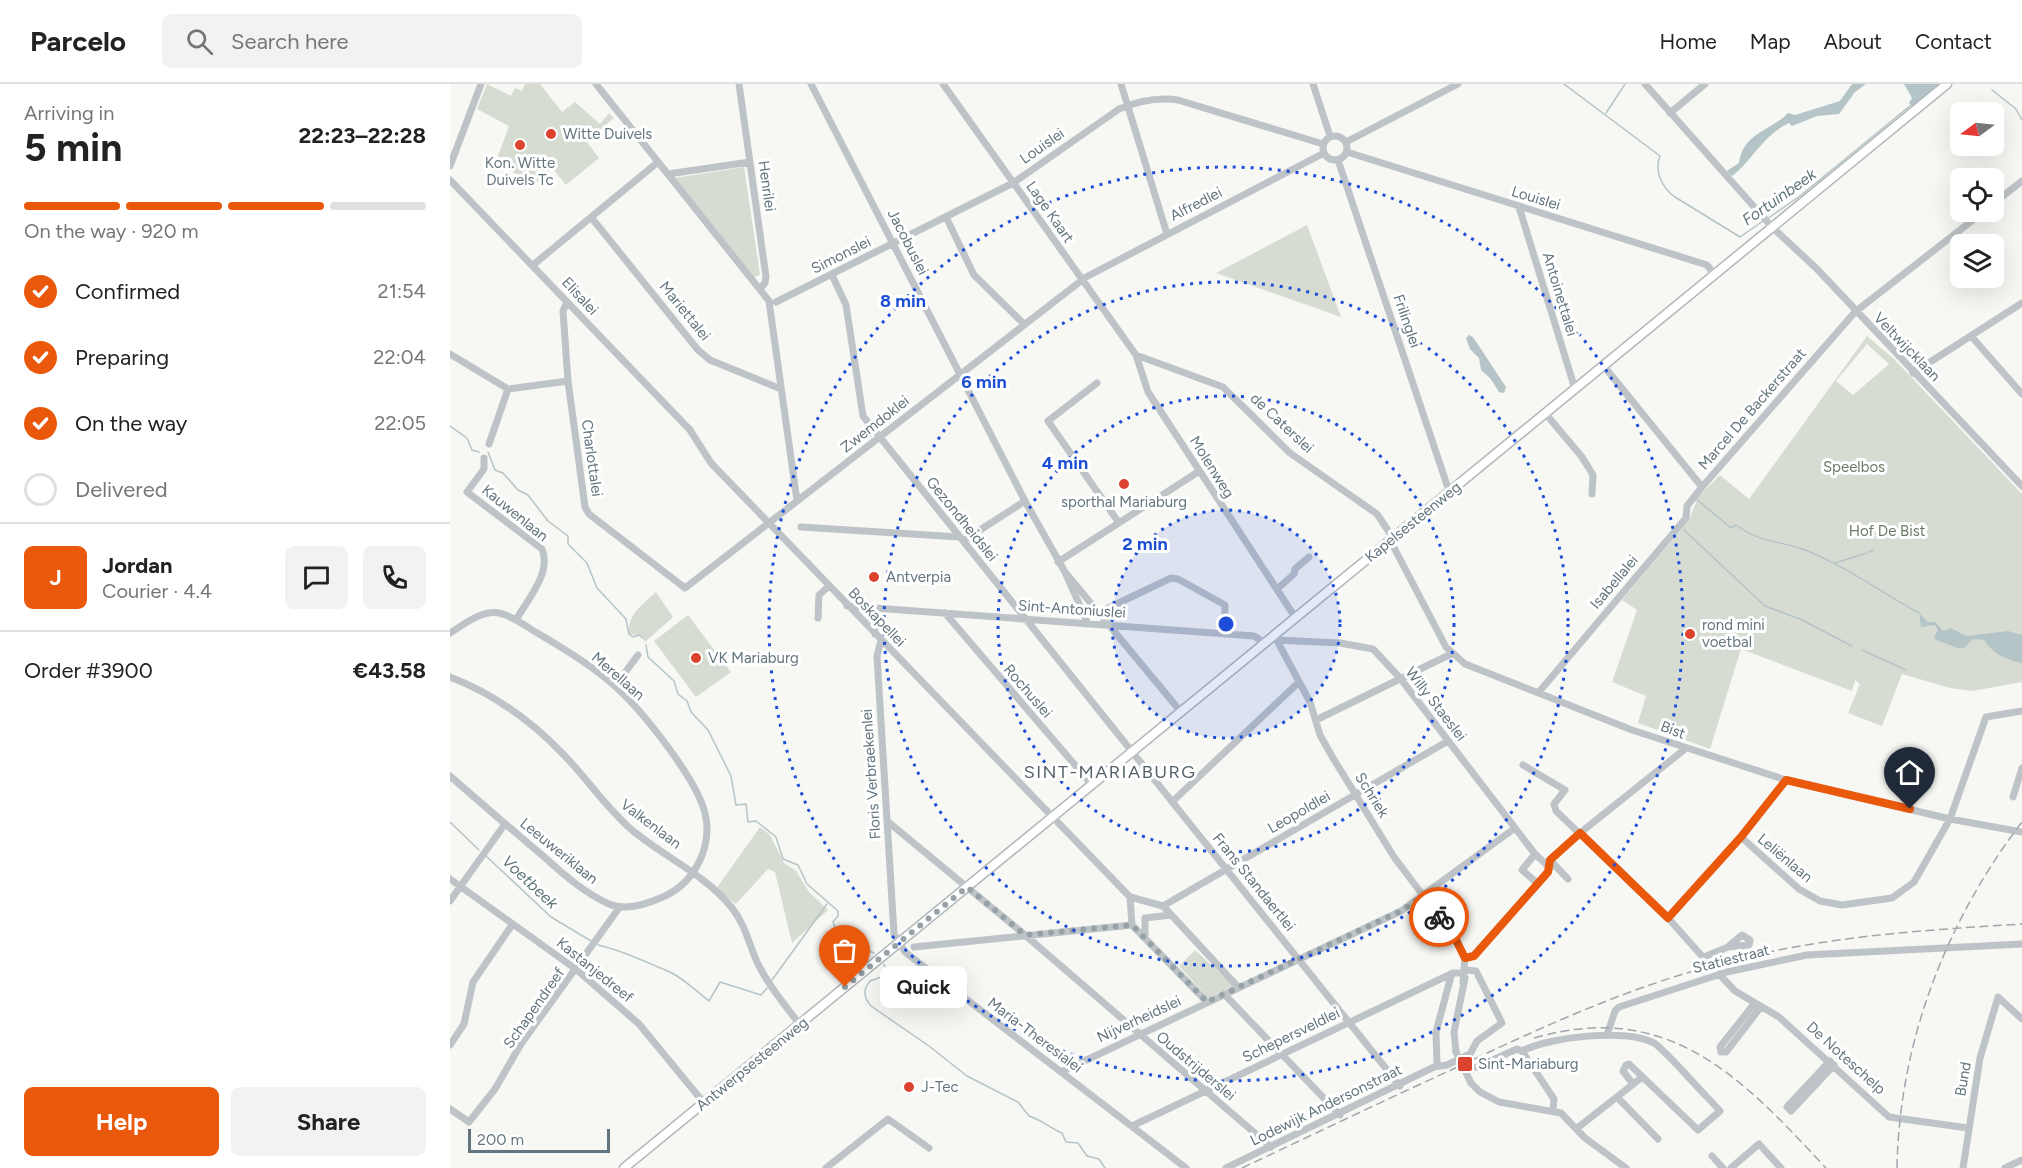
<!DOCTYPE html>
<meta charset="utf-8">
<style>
body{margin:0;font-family:Figtree,sans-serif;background:#f2f2f2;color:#222;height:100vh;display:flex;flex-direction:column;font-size:22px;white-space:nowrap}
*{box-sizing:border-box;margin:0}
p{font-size:20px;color:#767676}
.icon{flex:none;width:33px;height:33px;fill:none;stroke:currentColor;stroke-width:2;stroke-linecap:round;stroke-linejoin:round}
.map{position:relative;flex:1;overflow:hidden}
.side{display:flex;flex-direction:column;background:#fff;width:450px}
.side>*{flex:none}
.needle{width:39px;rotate:255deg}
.controls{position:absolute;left:1500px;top:18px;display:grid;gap:12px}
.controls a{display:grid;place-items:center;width:54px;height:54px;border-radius:9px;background:#fff;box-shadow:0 6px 24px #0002;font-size:30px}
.scale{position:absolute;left:18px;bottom:15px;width:142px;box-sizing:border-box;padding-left:6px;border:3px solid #63757e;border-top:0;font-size:16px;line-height:21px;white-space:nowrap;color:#63757e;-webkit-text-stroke:4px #fff;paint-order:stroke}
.pin{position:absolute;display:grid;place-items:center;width:51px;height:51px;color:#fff;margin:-62px -26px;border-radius:50% 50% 50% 0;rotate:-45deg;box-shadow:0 0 6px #0007}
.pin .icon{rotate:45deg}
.courier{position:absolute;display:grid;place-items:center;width:60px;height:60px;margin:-30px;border:4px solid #ea580c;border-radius:50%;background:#fff;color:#222;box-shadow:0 2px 8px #0007}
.bubble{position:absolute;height:42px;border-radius:9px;background:#fff;box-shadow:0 6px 24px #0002;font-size:20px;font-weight:700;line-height:42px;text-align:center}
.headline em{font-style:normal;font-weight:700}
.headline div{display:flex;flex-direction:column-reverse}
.headline{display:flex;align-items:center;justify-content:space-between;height:102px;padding:0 24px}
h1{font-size:39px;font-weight:700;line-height:45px}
.bar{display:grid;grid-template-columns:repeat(4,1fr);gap:9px 6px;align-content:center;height:72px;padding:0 24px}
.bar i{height:8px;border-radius:4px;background:#e0e0e0}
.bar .on{background:#ea580c}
.bar p{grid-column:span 4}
.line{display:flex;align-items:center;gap:15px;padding:0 24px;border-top:2px solid #e0e0e0}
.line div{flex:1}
.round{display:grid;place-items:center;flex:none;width:63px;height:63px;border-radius:9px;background:#f2f2f2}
ol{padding:0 24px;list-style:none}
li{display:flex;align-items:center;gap:18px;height:66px}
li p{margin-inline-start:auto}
li .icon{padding:6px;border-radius:50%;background:#ea580c;color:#fff;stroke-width:4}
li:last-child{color:#767676}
li i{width:33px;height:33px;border:3px solid #e0e0e0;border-radius:50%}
.button{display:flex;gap:12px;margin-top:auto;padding:12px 24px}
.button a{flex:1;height:69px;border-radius:9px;background:#ea580c;color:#fff;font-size:24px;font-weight:700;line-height:69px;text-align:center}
.button a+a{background:#f2f2f2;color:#222}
header{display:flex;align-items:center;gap:36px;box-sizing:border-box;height:84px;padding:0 30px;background:#fff;border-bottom:2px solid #e0e0e0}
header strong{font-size:28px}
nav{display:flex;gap:33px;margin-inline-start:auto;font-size:21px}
.search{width:420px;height:54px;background:#f2f2f2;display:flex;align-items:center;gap:15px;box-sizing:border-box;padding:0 21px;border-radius:9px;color:#767676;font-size:22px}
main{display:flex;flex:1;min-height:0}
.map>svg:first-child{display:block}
.green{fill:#d7dcd3;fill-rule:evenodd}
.water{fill:#b5c4c6}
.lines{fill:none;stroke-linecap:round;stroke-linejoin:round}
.stream{stroke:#b5c4c6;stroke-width:1.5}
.major-casing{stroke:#b1b7ba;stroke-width:11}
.minor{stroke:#bdc3c6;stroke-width:7}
.major{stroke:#fff;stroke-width:8}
.rail{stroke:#9fa7ab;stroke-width:1.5;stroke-dasharray:9 4.5;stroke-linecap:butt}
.minor-bridge{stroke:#bdc3c6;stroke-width:7}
.done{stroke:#97a2a7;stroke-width:6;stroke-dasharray:0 10.8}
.route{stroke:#ea580c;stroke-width:8}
.ring{fill:none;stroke:#1d4ed8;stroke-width:3;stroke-dasharray:3 6}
.poi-dot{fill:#dc432e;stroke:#fff;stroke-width:2}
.labels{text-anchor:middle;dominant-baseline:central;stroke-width:6;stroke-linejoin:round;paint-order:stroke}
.poi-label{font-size:15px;fill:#63757e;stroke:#fff;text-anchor:start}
.street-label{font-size:15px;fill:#63757e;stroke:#fff}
.park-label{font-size:15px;fill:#6c7b66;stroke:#fff}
.water-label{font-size:16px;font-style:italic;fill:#5e7579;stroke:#fff}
.quarter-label{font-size:18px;letter-spacing:1.5px;fill:#556269;stroke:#fff}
.centre{fill:#1d4ed8;stroke:#fff;stroke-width:3}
.ring-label{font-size:18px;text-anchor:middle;font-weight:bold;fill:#1d4ed8;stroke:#fff;stroke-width:6;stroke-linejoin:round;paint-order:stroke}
</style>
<header>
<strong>Parcelo</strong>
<div class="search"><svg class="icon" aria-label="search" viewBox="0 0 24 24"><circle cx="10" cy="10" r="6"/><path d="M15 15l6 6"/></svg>Search here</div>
<nav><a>Home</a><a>Map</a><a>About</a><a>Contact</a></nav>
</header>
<main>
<section class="side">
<div class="headline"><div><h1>5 min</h1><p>Arriving in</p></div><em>22:23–22:28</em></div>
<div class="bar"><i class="on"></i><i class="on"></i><i class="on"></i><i></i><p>On the way · 920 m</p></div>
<ol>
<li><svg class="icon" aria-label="check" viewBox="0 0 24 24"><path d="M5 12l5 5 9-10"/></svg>Confirmed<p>21:54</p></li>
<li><svg class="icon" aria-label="check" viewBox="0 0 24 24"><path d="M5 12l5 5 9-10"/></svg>Preparing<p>22:04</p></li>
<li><svg class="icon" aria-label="check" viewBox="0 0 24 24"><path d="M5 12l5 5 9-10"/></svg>On the way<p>22:05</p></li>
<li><i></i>Delivered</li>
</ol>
<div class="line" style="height:108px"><b class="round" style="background:#ea580c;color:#fff">J</b><div><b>Jordan</b><p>Courier · 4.4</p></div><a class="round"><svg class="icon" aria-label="chat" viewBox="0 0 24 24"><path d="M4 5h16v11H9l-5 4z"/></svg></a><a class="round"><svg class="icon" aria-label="phone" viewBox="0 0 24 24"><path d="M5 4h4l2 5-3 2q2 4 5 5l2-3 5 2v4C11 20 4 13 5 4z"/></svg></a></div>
<div class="line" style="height:78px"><div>Order #3900</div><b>€43.58</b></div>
<div class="button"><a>Help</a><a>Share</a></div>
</section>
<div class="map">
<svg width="1572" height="1084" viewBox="0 0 1572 1084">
<rect width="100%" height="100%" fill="#f7f7f4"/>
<!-- green -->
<path class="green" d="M 37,0 L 61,12 L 65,4 L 72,7 L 75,0 L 90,0 L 112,28 L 125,18 L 150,40 L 159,29 L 164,34 L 136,57 L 149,74 L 116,101 L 102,84 L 80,105 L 48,72 L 59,42 L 27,25 Z
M 294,83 L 310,191 L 304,193 L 225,94 Z
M 857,141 L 891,233 L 766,189 Z
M 1417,252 L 1444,275 L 1572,410 L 1572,598 L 1522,607 L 1500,604 L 1452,590 L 1432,642 L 1398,629 L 1410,600 L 1405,596 L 1402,607 L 1291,565 L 1260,665 L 1188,639 L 1196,612 L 1162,598 L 1187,526 L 1172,516 L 1239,436 L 1248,413 L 1270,391 L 1299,415 ZM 1417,260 L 1439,280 L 1403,311 L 1386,297 Z
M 206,508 L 223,533 L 195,558 L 191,552 L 179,550 C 177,531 193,520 206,508 Z
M 238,531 L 281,588 L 246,613 L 204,557 Z
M 310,743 L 320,751 L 334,779 L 346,787 L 359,808 L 378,826 L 342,859 L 325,788 L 318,785 L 286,820 L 266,805 Z
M 745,866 L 784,902 L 758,914 L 729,882 Z"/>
<!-- water -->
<path class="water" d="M 1402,0 L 1416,0 L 1405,8 L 1389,30 L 1367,32 L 1342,42 L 1339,39 C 1313,51 1303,76 1282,92 L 1277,87 L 1289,79 C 1293,48 1323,46 1338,29 L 1345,31 L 1390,17 Z
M 1454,0 L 1490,0 L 1463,23 L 1459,19 L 1462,14 Z
M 1019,251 L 1023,253 L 1056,303 L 1054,309 L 1049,308 L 1040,294 L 1031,286 L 1029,274 L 1020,265 L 1016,254 Z
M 1469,529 L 1478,538 L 1485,538 L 1493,547 L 1501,544 L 1516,552 L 1558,547 L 1572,551 L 1572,579 C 1556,576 1543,570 1534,556 L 1523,555 L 1514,564 L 1508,564 L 1486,556 L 1484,553 L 1488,546 L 1485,541 L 1471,543 Z"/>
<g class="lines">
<!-- stream -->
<path class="stream" d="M 1114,0 L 1210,72 C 1204,87 1212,104 1225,113 L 1290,153 L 1313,137
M 1542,6 L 1566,25 L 1572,36
M 1156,29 L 1175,0
M 1317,135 L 1350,112 L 1461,21
M 0,342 L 17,354 L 22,366 L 29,368
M 38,368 L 45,386 L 53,389 L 68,406 L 78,411 L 98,437 L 118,452 L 118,460 L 137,479 L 147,504 L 176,535 L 179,550 L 183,553 L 189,551 L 193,554
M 1246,415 L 1281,444 L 1286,441 C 1312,460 1329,456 1355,466 C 1394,481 1432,509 1469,529
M 1234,446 L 1315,522 L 1350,535 L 1402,562
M 1419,468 L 1423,466
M 1385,479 L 1417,469
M 196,561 L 198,573 L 224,597 L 228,610 L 237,617 L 241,628 L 258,646 L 281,692 L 286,721 L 296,720 L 298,738 L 306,737 L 326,753 L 333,775 L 348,781 L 357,800 L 388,827 L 388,832 L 383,838 L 387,848 L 402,847 L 411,864 L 424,869
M 1412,566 L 1456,586
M 0,738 L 29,766
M 36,772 L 101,833 L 141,857
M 148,861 C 171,866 194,877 215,886 C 230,891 246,907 259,917 L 270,898 L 311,911 L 317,904
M 434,880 L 436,886 L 434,892 L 420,897 C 413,905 414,914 421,922 L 479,962 L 517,992 L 568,1018 L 579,1032 C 592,1036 600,1044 612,1049 L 616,1058 L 628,1059 L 637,1072 L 649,1075 L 655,1084
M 322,896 L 377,820"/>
<!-- major casing -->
<g class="major-casing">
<path id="major" d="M 174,1084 L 1497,0"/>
</g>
<!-- minor -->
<path class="minor" d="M 146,0 L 319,217 L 347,417
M 289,0 L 316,193 L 315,199 L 310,205
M 361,0 L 575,417 L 615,488 L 638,540
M 493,0 L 686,271 L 698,308 L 845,533
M 671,0 L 717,150
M 863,0 L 880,52
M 1195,0 L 1322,143 L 1367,185 L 1572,402
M 1220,29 L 1255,0
M873 64a12 12 0 1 1 24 0a12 12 0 1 1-24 0Z
M 896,58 L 1008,0
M 897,68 L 1257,181 L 1264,190
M 888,76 L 999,407
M 0,82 L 31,0
M 218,90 L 300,78
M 0,96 L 240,346 L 261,379 L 680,813 L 713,822
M 1544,119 L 1572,97
M 1069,123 L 1125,305
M 141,133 L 248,266 L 260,276 L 331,305
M 496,133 L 524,191 L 574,240
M 83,181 L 208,78
M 382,191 L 396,221 L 413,332 L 950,1002
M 117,218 L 113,227 L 118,297 L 135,423 L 139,430 L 235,504 L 636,193 L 874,69
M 326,218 L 563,99 L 669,25 C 688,17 707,13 728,16 L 873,60
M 1521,252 L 1572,310
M 0,270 L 58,305
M 686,271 L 773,303 L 840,369 L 927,430 L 943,454
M 1153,281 L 1252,403
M 1463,289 L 1572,219
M 647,299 L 598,337 L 669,439
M 58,305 L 118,297
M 1095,329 L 1132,373 L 1143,391 L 1142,410
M 39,360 L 58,305
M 34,374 L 34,385 L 17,408 L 92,465 C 102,489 77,516 66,536
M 351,443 L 509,453
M 940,456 L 996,563 L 1015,580 L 1182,646 L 1336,696 L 1500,735 L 1572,748
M 513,457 L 575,417
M 608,478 L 748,388
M 615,488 L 731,628
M 827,505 L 844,490 L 845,485 L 859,473
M 397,522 L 804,552 L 815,559
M 424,524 L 425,550
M 650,528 L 721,494 L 728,495 L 775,521 L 774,550
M 495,529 L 642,701
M 368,534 L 369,511 L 379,502
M 0,549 C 13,541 33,525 49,529 C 63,532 77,543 89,550 C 116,566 144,583 167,604 C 194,629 246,694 255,729 C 263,762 245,798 215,812 C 198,820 176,827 159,820 C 134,809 113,790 93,772 C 62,746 31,719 0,692
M 824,551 L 860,618 L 870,651 L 883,674 L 944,773 L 1005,854 L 1015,874 L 1013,898
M 431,556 L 427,572 L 444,850 L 455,868 L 736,1084
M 827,556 L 890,559 L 923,565 L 950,594 L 1085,770 L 1100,784
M 0,593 C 42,609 81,637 112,669 C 137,694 155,723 182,746 C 214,773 256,791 282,824 C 295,840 299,860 307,878 C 318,901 335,921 350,941
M 165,602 L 188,571
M 1089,608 L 1236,434 L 1237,422 L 1252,403 L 1405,228 L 1533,128
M 866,636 L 1001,570
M 1073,681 L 1115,706 L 1104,720 L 1106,727 L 1218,834 L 1251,871 L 1254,873 L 1278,863 L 1299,861 L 1300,856 L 1292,851 L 1278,863
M 1563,713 L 1572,684
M 722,718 L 849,598
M 437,737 L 575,851 L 821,1063
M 1291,753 L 1349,805 L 1370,817 L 1392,821 L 1442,814 L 1464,798 L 1500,735 L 1536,633 L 1572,627
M 1085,770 L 1072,786 L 1087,799
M 1100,776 L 1118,795
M 0,795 L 127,886 L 189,940 L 254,1019
M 680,813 L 682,841
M 0,817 L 55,740
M 713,822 L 998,657
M 713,822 L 788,903
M 1218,834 L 1291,753 L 1336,696
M 682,841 L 757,918
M 695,854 L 695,834 L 721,831
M 464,863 L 682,841
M 1015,874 L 1024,871 L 1098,788 L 1100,776 L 1130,749 L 1235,665
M 1269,890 L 1285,907 L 1329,933 L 1439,1033 L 1518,1044
M 774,910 L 890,1031
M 1304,920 L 1270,963 L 1271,968 L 1276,968 L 1310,924
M 1157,951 L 1165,927 L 1169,923 L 1277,888 L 1357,871 L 1572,860
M 0,961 L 14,940 L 23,898 L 62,841
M 1072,967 L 1104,1015 L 1103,1026
M 1006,968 L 1004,948 L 1015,894
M 1380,977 L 1337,1023 L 1341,1027 L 1384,981
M 987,982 L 986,948 L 1001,892
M 1027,983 L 1067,965 L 1072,967 C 1099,953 1176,944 1204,959 C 1215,966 1245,1001 1256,1012
M 611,988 L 951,827 L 1065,744
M 1021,999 L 1030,1008 L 1049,1018 L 1111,1029 L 1135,1054 L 1176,1084
M 1183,1000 L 1173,987 L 1176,981 L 1179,980 L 1248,1046 L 1270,1027 L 1259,1015
M 1167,1013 L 1208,1055
M 0,1025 L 19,1038 L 45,1005 L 71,960 L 169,824
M 682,1042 L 1003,889 L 1012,889
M 1126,1045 L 1191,994
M 1262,1072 L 1273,1084
M 376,1084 L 438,1035 L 479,1064
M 776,1084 L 984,983 L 997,981 L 1020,970 L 1027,957 L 1052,939 L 1026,887 L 1016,886
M 1281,1084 L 1309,1060 L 1331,1084
M 1513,1084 L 1530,974 L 1548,913 L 1572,935
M 1555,1084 L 1572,1076"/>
<!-- major -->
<use href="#major" class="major"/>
<!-- rail -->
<path class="rail" d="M 1084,954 C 1219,915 1292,994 1376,1084
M 792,1084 C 862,1051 931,1018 1001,986 C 1094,942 1185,900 1284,876 C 1379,852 1475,846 1572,840
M 1447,1084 C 1449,959 1496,837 1572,738"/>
<!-- minor-bridge -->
<path class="minor-bridge" d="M 1006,968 L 1021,999"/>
</g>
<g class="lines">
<!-- done -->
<path class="done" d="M 395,903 L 517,803 L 575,851 L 682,841 L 757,918 L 951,827 L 973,812 L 989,833"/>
<!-- route -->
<path class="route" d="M 989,833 L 1005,854 L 1015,874 L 1024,872 L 1098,788 L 1100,776 L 1130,749 L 1218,834 L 1291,753 L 1336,696 L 1460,725"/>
</g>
<!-- distance rings -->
<circle cx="776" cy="540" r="114" fill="#1d4ed8" fill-opacity=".12"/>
<g class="ring">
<circle cx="776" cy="540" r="114"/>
<circle cx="776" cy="540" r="228"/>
<circle cx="776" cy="540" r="342"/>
<circle cx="776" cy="540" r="457"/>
</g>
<!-- markers -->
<g class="poi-dot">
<circle cx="101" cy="50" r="6"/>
<circle cx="70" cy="61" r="6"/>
<circle cx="674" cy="400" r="6"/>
<circle cx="424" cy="493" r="6"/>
<circle cx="1240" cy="550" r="6"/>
<circle cx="246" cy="574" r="6"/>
<rect x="1007" y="972" width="16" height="16" rx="3"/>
<circle cx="459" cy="1003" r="6"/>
</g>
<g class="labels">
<!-- poi labels -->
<g class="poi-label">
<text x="113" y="50">Witte Duivels</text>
<text x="70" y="79" text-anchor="middle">Kon. Witte<tspan x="70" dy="17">Duivels Tc</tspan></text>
<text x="674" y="418" text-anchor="middle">sporthal Mariaburg</text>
<text x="436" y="493">Antverpia</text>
<text x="1252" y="541">rond mini<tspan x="1252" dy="17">voetbal</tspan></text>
<text x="258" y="574">VK Mariaburg</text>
<text x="1028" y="980">Sint-Mariaburg</text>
<text x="471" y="1003">J-Tec</text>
</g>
<!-- street labels -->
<g class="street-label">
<text transform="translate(592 62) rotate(-35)">Louislei</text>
<text transform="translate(317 102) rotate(82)">Henrilei</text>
<text transform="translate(1086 114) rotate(17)">Louislei</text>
<text transform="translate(746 120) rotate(-27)">Alfredlei</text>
<text transform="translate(600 128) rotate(55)">Lage Kaart</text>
<text transform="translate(458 158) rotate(63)">Jacobuslei</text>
<text transform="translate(391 171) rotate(-27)">Simonslei</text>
<text transform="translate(1110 210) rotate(73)">Antoinettalei</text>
<text transform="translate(130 212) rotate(47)">Elisalei</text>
<text transform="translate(235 227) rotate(51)">Mariettalei</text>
<text transform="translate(957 237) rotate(71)">Frilinglei</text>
<text transform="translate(1457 263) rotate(46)">Veltwijcklaan</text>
<text transform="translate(1302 325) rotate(-49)">Marcel De Backerstraat</text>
<text transform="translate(832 339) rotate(43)">de Caterslei</text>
<text transform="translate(425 340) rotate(-38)">Zwemdoklei</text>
<text transform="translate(142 374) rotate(82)">Charlottalei</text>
<text transform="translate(762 383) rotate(58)">Molenweg</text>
<text transform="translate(65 429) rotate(39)">Kauwenlaan</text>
<text transform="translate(512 435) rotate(51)">Gezondheidslei</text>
<text transform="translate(963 438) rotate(-39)">Kapelsesteenweg</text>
<text transform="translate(1164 498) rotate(-50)">Isabellalei</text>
<text transform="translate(622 525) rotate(4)">Sint-Antoniuslei</text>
<text transform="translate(427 533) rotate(46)">Boskapellei</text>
<text transform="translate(168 592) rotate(41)">Merellaan</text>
<text transform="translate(578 607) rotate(49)">Rochuslei</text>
<text transform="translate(986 620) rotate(52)">Willy Staeslei</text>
<text transform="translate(1223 646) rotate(20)">Bist</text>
<text transform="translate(421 690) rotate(-94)">Floris Verbraekenlei</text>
<text transform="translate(922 711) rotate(58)">Schriek</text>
<text transform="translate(849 728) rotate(-30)">Leopoldlei</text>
<text transform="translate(201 740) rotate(37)">Valkenlaan</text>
<text transform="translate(109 767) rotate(39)">Leeuweriklaan</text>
<text transform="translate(1335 774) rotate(40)">Leliënlaan</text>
<text transform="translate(804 798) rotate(51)">Frans Standaertlei</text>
<text transform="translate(1281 875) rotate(-14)">Statiestraat</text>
<text transform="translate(145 886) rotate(39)">Kastanjedreef</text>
<text transform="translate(84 924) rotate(-55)">Schapendreef</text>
<text transform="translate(689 935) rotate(-25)">Nijverheidslei</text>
<text transform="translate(585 951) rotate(37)">Maria-Theresialei</text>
<text transform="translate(841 951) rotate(-26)">Schepersveldlei</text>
<text transform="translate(1396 974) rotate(42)">De Noteschelp</text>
<text transform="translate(302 980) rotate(-39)">Antwerpsesteenweg</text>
<text transform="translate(746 982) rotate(40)">Oudstrijderslei</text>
<text transform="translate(1513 995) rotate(-80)">Bund</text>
<text transform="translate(876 1021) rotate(-26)">Lodewijk Andersonstraat</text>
</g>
<!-- park labels -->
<g class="park-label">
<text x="1404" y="383">Speelbos</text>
<text x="1437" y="447">Hof De Bist</text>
</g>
<!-- water labels -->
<g class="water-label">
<text transform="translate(1329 113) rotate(-35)">Fortuinbeek</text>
<text transform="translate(80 798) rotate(43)">Voetbeek</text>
</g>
<!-- quarter labels -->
<g class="quarter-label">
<text x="660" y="688">SINT-MARIABURG</text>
</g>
</g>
<circle cx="776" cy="540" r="9" class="centre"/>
<g class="ring-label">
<text x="453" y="223">8 min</text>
<text x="534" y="304">6 min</text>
<text x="615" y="385">4 min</text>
<text x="695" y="466">2 min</text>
</g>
</svg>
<div class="controls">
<a><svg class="needle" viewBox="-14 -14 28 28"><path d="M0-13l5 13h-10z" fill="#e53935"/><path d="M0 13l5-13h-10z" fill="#767676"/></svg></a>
<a><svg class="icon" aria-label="locate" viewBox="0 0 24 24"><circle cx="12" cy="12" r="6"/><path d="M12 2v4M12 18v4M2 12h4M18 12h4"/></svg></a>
<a><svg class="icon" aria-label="layers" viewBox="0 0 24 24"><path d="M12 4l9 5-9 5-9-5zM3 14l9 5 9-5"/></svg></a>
</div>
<div class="scale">200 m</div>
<div class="pin" style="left:395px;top:903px;background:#ea580c"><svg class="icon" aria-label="bag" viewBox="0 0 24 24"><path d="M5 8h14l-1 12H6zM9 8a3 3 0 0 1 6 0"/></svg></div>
<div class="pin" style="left:1460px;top:725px;background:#1f2937"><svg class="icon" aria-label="home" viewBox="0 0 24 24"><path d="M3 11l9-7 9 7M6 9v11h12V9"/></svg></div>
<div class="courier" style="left:989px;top:833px"><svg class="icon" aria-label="bike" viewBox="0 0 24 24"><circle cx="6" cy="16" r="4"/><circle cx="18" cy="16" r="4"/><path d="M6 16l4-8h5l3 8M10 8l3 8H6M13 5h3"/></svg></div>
<div class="bubble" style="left:430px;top:882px;width:87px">Quick</div>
</div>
</main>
